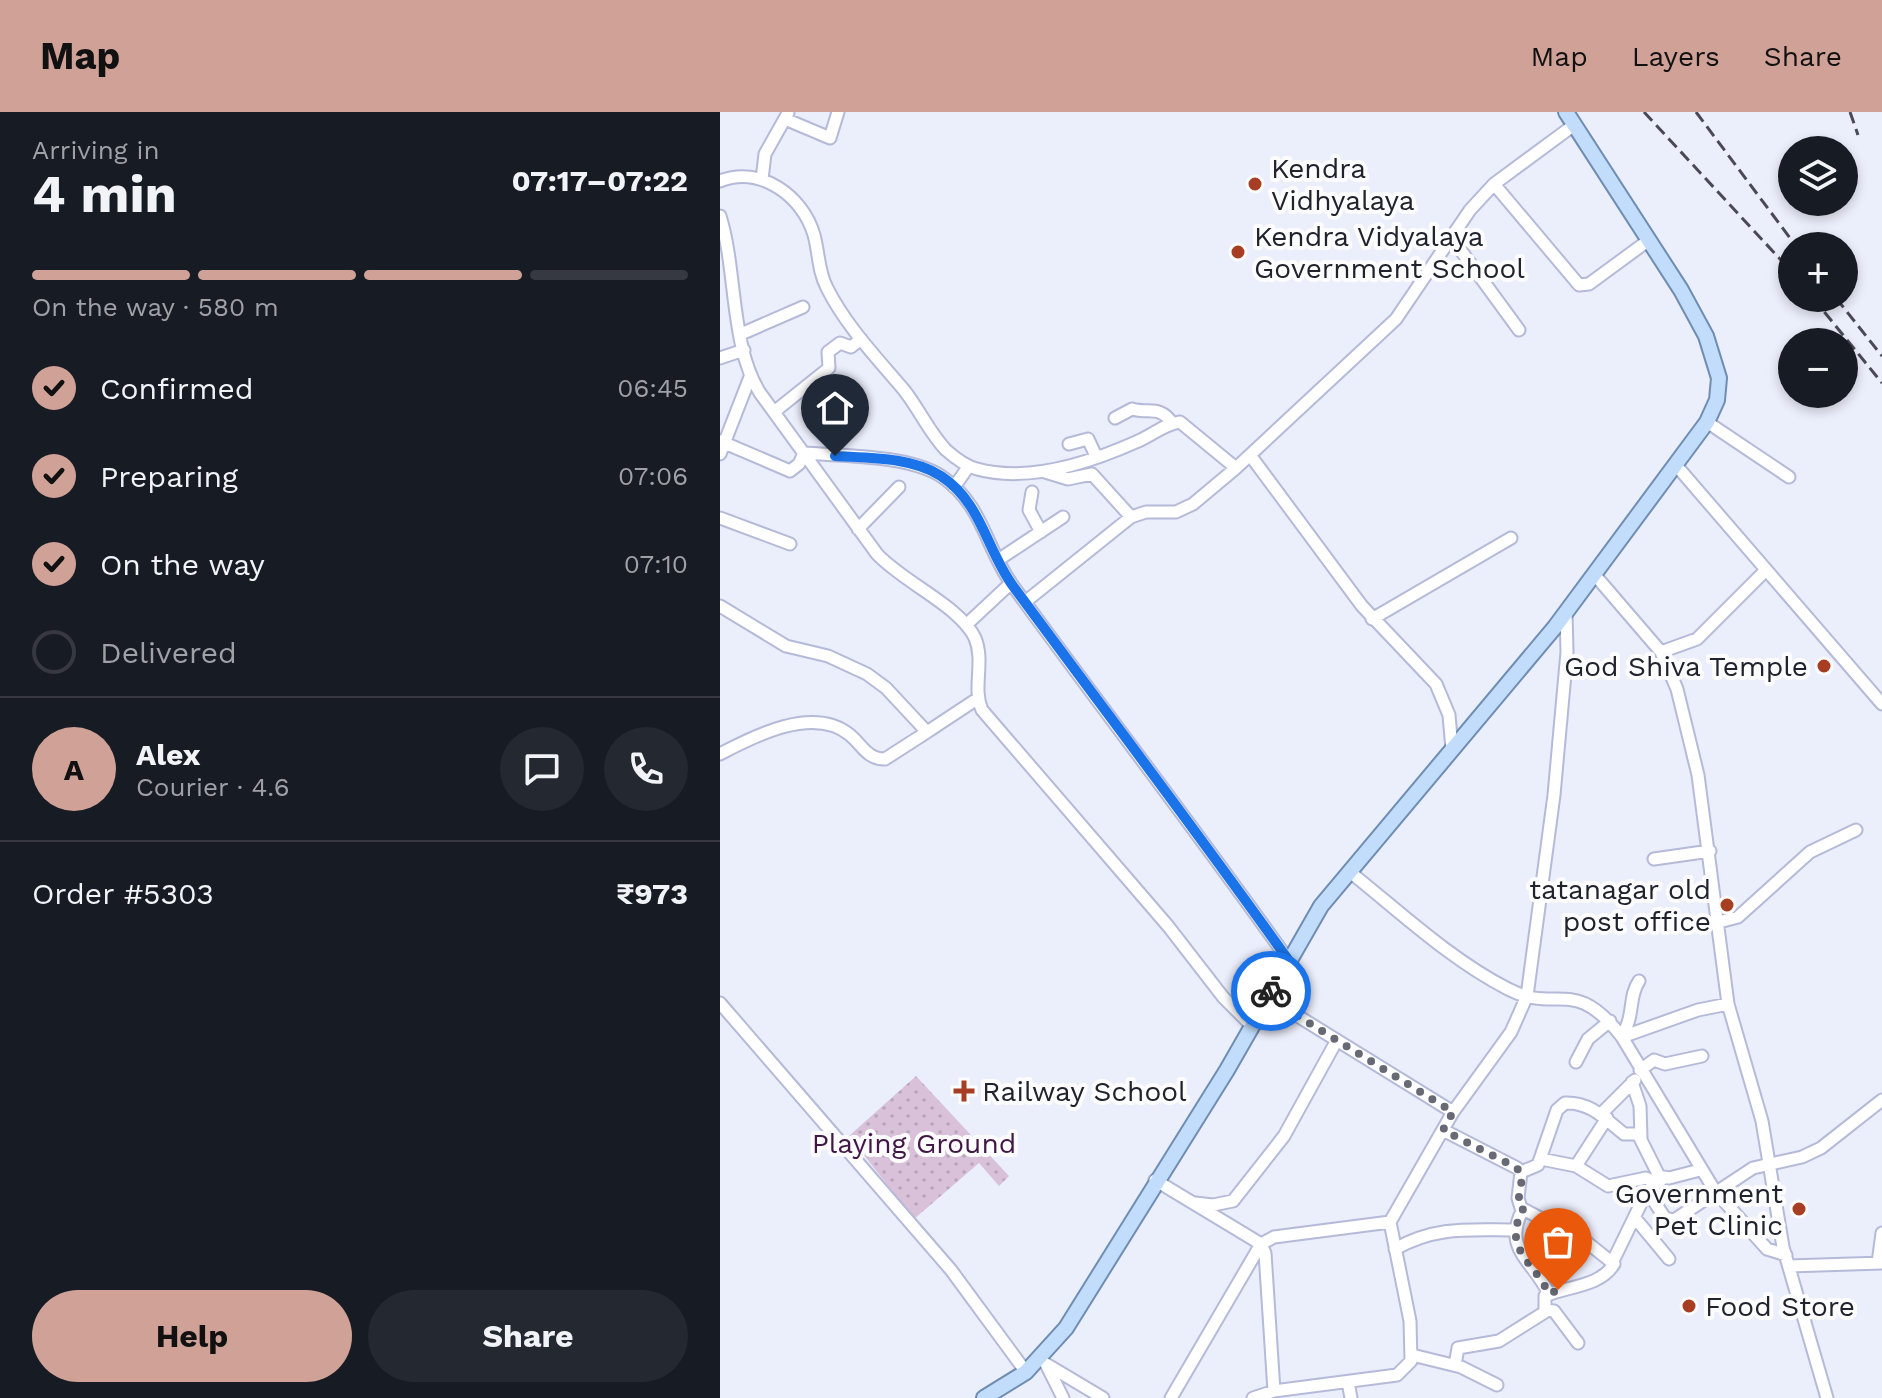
<!DOCTYPE html>
<meta charset="utf-8">
<style>
body{margin:0;font-family:"Work Sans",sans-serif;background:#242831;color:#f1f3f6;height:100vh;display:flex;flex-direction:column;font-size:30px;white-space:nowrap}
*{box-sizing:border-box;margin:0}
p{font-size:26px;color:#9ea1a6}
.icon{flex:none;width:44px;height:44px;fill:none;stroke:currentColor;stroke-width:2;stroke-linecap:round;stroke-linejoin:round}
.map{position:relative;flex:1;overflow:hidden}
.side{display:flex;flex-direction:column;background:#171b24;width:720px}
.side>*{flex:none}
.tools{position:absolute;left:1058px;top:24px;display:grid;gap:16px}
.tools a{display:grid;place-items:center;width:80px;height:80px;border-radius:50%;background:#171b24;box-shadow:0 4px 12px #0003;font-size:40px}
.pin{position:absolute;display:grid;place-items:center;width:68px;height:68px;color:#fff;margin:-82px -34px;border-radius:50% 50% 50% 0;rotate:-45deg;box-shadow:0 0 8px #0007}
.pin .icon{rotate:45deg}
.courier{position:absolute;display:grid;place-items:center;width:80px;height:80px;margin:-40px;border:6px solid #1a73e8;border-radius:50%;background:#fff;color:#222;box-shadow:0 2px 10px #0007}
.headline em{font-style:normal;font-weight:700}
.headline div{display:flex;flex-direction:column-reverse}
.headline{display:flex;align-items:center;justify-content:space-between;height:136px;padding:0 32px}
h1{font-size:52px;font-weight:700;line-height:60px}
.bar{display:grid;grid-template-columns:repeat(4,1fr);gap:12px 8px;align-content:center;height:96px;padding:0 32px}
.bar i{height:10px;border-radius:6px;background:#363941}
.bar .selected{background:#d0a297}
.bar p{grid-column:span 4}
.line{display:flex;align-items:center;gap:20px;padding:0 32px;border-top:2px solid #363941}
.line div{flex:1}
.round{display:grid;place-items:center;flex:none;width:84px;height:84px;border-radius:42px;background:#242831}
ol{padding:0 32px;list-style:none}
li{display:flex;align-items:center;gap:24px;height:88px}
li p{margin-inline-start:auto}
li .icon{padding:8px;border-radius:50%;background:#d0a297;color:#111;stroke-width:4}
li:last-child{color:#9ea1a6}
li i{width:44px;height:44px;border:4px solid #363941;border-radius:50%}
.action{display:flex;gap:16px;margin-top:auto;padding:16px 32px}
.action a{flex:1;height:92px;border-radius:48px;background:#d0a297;color:#111;font-size:32px;font-weight:700;line-height:92px;text-align:center}
.action a+a{background:#242831;color:#f1f3f6}
header{display:flex;align-items:center;gap:48px;box-sizing:border-box;height:112px;padding:0 40px;background:#d0a297;color:#111}
header strong{font-size:38px}
nav{display:flex;gap:44px;margin-inline-start:auto;font-size:28px}
main{display:flex;flex:1;min-height:0}
.map>svg:first-child{display:block}
.park{fill:url(#park-dots)}
.lines{fill:none;stroke-linecap:round;stroke-linejoin:round}
.minor-casing{stroke:#b5bad9;stroke-width:15}
.major-casing{stroke:#6f8db2;stroke-width:18}
.minor{stroke:#fff;stroke-width:11}
.major{stroke:#c2ddfc;stroke-width:14}
.rail{stroke:#484a56;stroke-width:3;stroke-dasharray:12 6;stroke-linecap:butt}
.done{stroke:#676975;stroke-width:8;stroke-dasharray:0 14.4}
.route{stroke:#1a73e8;stroke-width:10}
.poi-dot{fill:#a73e23;stroke:#fcfcfc;stroke-width:3}
.labels{text-anchor:middle;dominant-baseline:central;stroke-width:8;stroke-linejoin:round;paint-order:stroke}
.poi-label{font-size:28px;fill:#20222d;stroke:#fcfcfc;text-anchor:start}
.park-label{font-size:28px;fill:#411745;stroke:#fcfcfc}
</style>
<header>
<strong>Map</strong>
<nav><a>Map</a><a>Layers</a><a>Share</a></nav>
</header>
<main>
<section class="side">
<div class="headline"><div><h1>4 min</h1><p>Arriving in</p></div><em>07:17–07:22</em></div>
<div class="bar"><i class="selected"></i><i class="selected"></i><i class="selected"></i><i></i><p>On the way · 580 m</p></div>
<ol>
<li><svg class="icon" aria-label="check" viewBox="0 0 24 24"><path d="M5 12l5 5 9-10"/></svg>Confirmed<p>06:45</p></li>
<li><svg class="icon" aria-label="check" viewBox="0 0 24 24"><path d="M5 12l5 5 9-10"/></svg>Preparing<p>07:06</p></li>
<li><svg class="icon" aria-label="check" viewBox="0 0 24 24"><path d="M5 12l5 5 9-10"/></svg>On the way<p>07:10</p></li>
<li><i></i>Delivered</li>
</ol>
<div class="line" style="height:144px"><b class="round" style="background:#d0a297;color:#111">A</b><div><b>Alex</b><p>Courier · 4.6</p></div><a class="round"><svg class="icon" aria-label="chat" viewBox="0 0 24 24"><path d="M4 5h16v11H9l-5 4z"/></svg></a><a class="round"><svg class="icon" aria-label="phone" viewBox="0 0 24 24"><path d="M5 4h4l2 5-3 2q2 4 5 5l2-3 5 2v4C11 20 4 13 5 4z"/></svg></a></div>
<div class="line" style="height:104px"><div>Order #5303</div><b>₹973</b></div>
<div class="action"><a>Help</a><a>Share</a></div>
</section>
<div class="map">
<svg width="1162" height="1286" viewBox="0 0 1162 1286">
<defs>
<pattern id="park-dots" width="8" height="8" patternUnits="userSpaceOnUse" patternTransform="scale(2)"><rect width="8" height="8" fill="#d9c1da"/><path d="M2 2h.1M6 6h.1" fill="none" stroke="#baa6bb" stroke-width="1.8" stroke-linecap="round"/></pattern>
</defs>
<rect width="100%" height="100%" fill="#ebeefb"/>
<!-- park -->
<path class="park" d="M 196,964 L 289,1064 L 279,1074 L 259,1051 L 194,1107 L 129,1024 Z"/>
<g class="lines">
<!-- minor casing -->
<g class="minor-casing">
<path id="minor" d="M 65,7 L 110,26 L 118,0
M 42,67 L 45,42 L 68,1
M 0,69 C 40,53 83,84 94,123 C 99,141 98,159 107,176 C 126,214 157,246 184,278 C 199,297 209,320 226,338 C 235,346 245,354 257,357 C 308,371 369,351 416,330 C 431,324 444,312 460,310 L 516,356
M 774,72 L 859,173 L 869,172 L 929,128
M 0,104 C 17,158 10,234 40,281 L 157,442 C 184,471 240,494 255,526 C 265,550 252,576 262,598 L 448,814 L 503,885 L 532,914
M 731,125 L 799,218
M 21,222 L 83,195
M 0,246 L 24,238
M 54,300 L 109,256 L 108,240 L 120,231 L 131,235 L 141,227
M 395,306 L 412,297 C 429,302 440,293 452,311
M 987,310 L 1069,365
M 0,329 L 70,359 L 79,352 L 84,341 C 123,344 188,343 221,364 C 264,393 265,436 293,474 C 384,599 479,722 569,849
M 349,332 L 368,327 L 376,344
M 0,342 L 30,265
M 530,343 L 642,494 L 716,572 L 729,603 L 732,637
M 955,352 L 1162,592
M 325,360 L 348,367 L 372,362 L 411,405
M 234,375 L 249,354
M 312,380 L 309,398 L 321,420
M 0,406 L 70,432
M 138,417 L 179,375
M 278,448 L 343,405
M 874,462 L 941,540 L 957,577 L 978,663 L 1008,892 L 1042,1009 L 1063,1135 L 1107,1286
M 305,490 L 411,405 L 426,400 L 456,400 L 473,392 L 516,356 L 676,207 L 750,98 L 774,72 L 854,13
M 0,494 L 66,534 L 108,544 L 147,562 L 166,576 L 207,620 L 257,587
M 652,507 L 791,426
M 246,513 L 291,471
M 941,540 L 977,527 L 1045,459
M 0,642 C 34,624 94,593 130,623 C 143,634 147,647 165,647 L 207,620
M 934,747 L 990,739
M 630,760 C 680,800 731,848 788,877 C 838,903 853,862 902,925 L 995,1079 L 1047,1137 L 1066,1143
M 999,810 L 1018,805 L 1090,740 L 1136,718
M 547,885 L 733,1000
M 0,891 L 231,1158 L 306,1260
M 902,924 C 915,903 908,885 919,869
M 902,925 L 978,898 L 1008,892
M 856,950 L 868,927 L 890,909
M 920,958 L 934,948 L 945,952 L 982,944
M 912,970 L 920,994 L 921,1026
M 881,1002 L 915,968
M 723,1018 L 797,1056 L 801,1060 L 798,1086 L 801,1096 L 869,1132 L 894,1152 C 880,1175 847,1174 825,1184 L 825,1200 L 779,1229 L 738,1236 L 735,1253
M 821,1047 L 856,1054 L 887,1006
M 856,1054 L 888,1074 L 926,1066 L 935,1070
M 801,1060 L 818,1053 L 837,998 L 845,991 C 871,990 885,1007 904,1022 L 918,1022 L 939,1064 L 949,1066 L 980,1058
M 435,1068 L 541,1132 L 545,1141 L 554,1279
M 927,1079 L 945,1106 L 954,1108 L 1033,1056 L 1082,1045 L 1101,1036 L 1162,988
M 475,1091 L 493,1093 L 513,1089 L 564,1024 L 617,928
M 803,1097 C 782,1137 812,1147 829,1182
M 915,1106 L 949,1147
M 675,1137 C 716,1114 748,1118 794,1118
M 893,1149 L 927,1079 L 944,1066
M 1158,1151 L 1162,1121
M 1069,1154 L 1162,1151
M 826,1198 L 834,1199 L 858,1231
M 692,1243 L 741,1255 L 777,1273
M 326,1252 L 383,1286
M 326,1252 L 343,1286
M 628,1270 L 631,1286
M 451,1286 L 541,1132 L 554,1125 L 670,1110
M 533,1286 L 554,1279 L 677,1263 L 691,1249 L 690,1209 L 670,1110 L 733,1000 L 791,920 L 807,884 L 834,683 L 847,540 L 846,500"/>
</g>
<!-- major casing -->
<g class="major-casing">
<path id="major" d="M 264,1286 L 306,1260 L 346,1216 L 507,958 L 601,794 L 835,515 L 987,310 L 997,288 L 999,266 L 986,224 L 961,178 L 846,0"/>
</g>
<!-- minor -->
<use href="#minor" class="minor"/>
<!-- major -->
<use href="#major" class="major"/>
<!-- rail -->
<path class="rail" d="M 924,0 L 1072,160
M 976,0 L 1076,134
M 1130,0 L 1138,23
M 1093,186 L 1162,271
M 1116,186 L 1162,244"/>
</g>
<g class="lines">
<!-- done -->
<path class="done" d="M 551,879 L 547,885 L 733,1000 L 723,1018 L 797,1056 L 802,1066 L 798,1091 L 803,1097 C 782,1137 812,1147 829,1182 L 838,1178"/>
<!-- route -->
<path class="route" d="M 115,344 C 148,346 192,345 221,364 C 262,391 266,437 293,474 C 385,599 479,722 569,849 L 551,879"/>
</g>
<!-- markers -->
<g class="poi-dot">
<circle cx="535" cy="72" r="8"/>
<circle cx="518" cy="140" r="8"/>
<circle cx="1104" cy="554" r="8"/>
<circle cx="1007" cy="793" r="8"/>
<path d="M240 967h8v8h8v8h-8v8h-8v-8h-8v-8h8z"/>
<circle cx="1079" cy="1097" r="8"/>
<circle cx="969" cy="1194" r="8"/>
</g>
<g class="labels">
<!-- poi labels -->
<g class="poi-label">
<text x="551" y="56">Kendra<tspan x="551" dy="32">Vidhyalaya</tspan></text>
<text x="534" y="124">Kendra Vidyalaya<tspan x="534" dy="32">Government School</tspan></text>
<text x="1088" y="554" text-anchor="end">God Shiva Temple</text>
<text x="991" y="777" text-anchor="end">tatanagar old<tspan x="991" dy="32">post office</tspan></text>
<text x="262" y="979">Railway School</text>
<text x="1063" y="1081" text-anchor="end">Government<tspan x="1063" dy="32">Pet Clinic</tspan></text>
<text x="985" y="1194">Food Store</text>
</g>
<!-- park labels -->
<g class="park-label">
<text x="194" y="1031">Playing Ground</text>
</g>
</g>
</svg>
<div class="tools">
<a><svg class="icon" aria-label="layers" viewBox="0 0 24 24"><path d="M12 4l9 5-9 5-9-5zM3 14l9 5 9-5"/></svg></a>
<a>+</a>
<a>−</a>
</div>
<div class="pin" style="left:838px;top:1178px;background:#ea580c"><svg class="icon" aria-label="bag" viewBox="0 0 24 24"><path d="M5 8h14l-1 12H6zM9 8a3 3 0 0 1 6 0"/></svg></div>
<div class="pin" style="left:115px;top:344px;background:#1f2937"><svg class="icon" aria-label="home" viewBox="0 0 24 24"><path d="M3 11l9-7 9 7M6 9v11h12V9"/></svg></div>
<div class="courier" style="left:551px;top:879px"><svg class="icon" aria-label="bike" viewBox="0 0 24 24"><circle cx="6" cy="16" r="4"/><circle cx="18" cy="16" r="4"/><path d="M6 16l4-8h5l3 8M10 8l3 8H6M13 5h3"/></svg></div>
</div>
</main>
